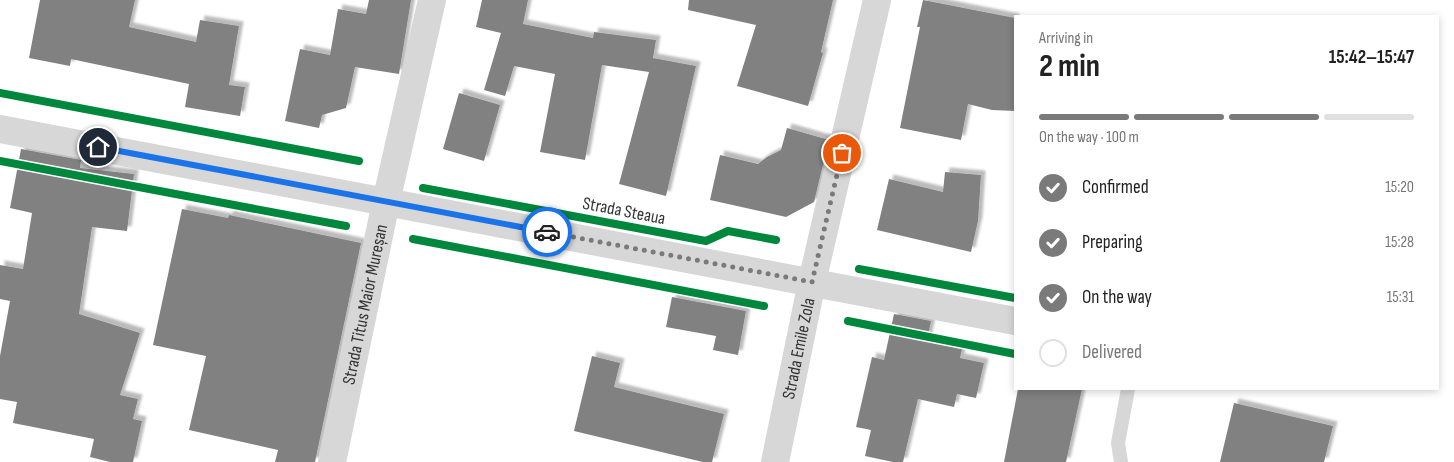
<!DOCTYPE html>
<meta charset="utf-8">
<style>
body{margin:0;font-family:"Sofia Sans Condensed",sans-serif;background:#f2f2f2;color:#222;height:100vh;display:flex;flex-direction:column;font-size:19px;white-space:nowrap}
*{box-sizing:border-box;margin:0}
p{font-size:16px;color:#767676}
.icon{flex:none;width:28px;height:28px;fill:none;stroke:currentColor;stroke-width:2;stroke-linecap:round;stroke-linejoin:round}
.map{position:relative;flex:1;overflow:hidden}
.details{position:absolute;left:1014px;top:15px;width:425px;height:375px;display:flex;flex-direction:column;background:#fff;border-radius:0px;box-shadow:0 2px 8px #0003}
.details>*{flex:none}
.pin{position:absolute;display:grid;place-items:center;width:42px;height:42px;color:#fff;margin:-21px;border:2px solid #fff;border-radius:50%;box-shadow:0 1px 5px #0007}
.courier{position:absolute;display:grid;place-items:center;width:50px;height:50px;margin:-25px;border:4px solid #1a73e8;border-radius:50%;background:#fff;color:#222;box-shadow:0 1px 6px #0007}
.head em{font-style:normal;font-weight:700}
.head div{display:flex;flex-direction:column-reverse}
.head{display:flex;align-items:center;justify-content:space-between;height:85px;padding:0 25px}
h1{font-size:32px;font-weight:700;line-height:38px}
.bar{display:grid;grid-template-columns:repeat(4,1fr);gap:8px 5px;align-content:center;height:60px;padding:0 25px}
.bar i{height:6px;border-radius:4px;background:#e0e0e0}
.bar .active{background:#7a7a7a}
.bar p{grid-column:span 4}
ol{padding:0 25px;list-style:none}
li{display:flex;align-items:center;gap:15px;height:55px}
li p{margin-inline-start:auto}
li .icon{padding:5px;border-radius:50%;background:#7a7a7a;color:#fff;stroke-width:4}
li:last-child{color:#767676}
li i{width:28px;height:28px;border:2px solid #e0e0e0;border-radius:50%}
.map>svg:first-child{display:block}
.building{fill:#818181;filter:url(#shadow)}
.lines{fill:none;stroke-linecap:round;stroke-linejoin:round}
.service{stroke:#d7d7d7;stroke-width:14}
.minor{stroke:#d7d7d7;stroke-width:28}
.cycleway-casing{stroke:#fff;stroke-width:11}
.cycleway{stroke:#00873e;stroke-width:8}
.done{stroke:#7a7a7a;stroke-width:5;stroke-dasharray:0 9}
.route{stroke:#1a73e8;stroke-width:6}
.labels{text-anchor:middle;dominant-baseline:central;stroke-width:5;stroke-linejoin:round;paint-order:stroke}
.street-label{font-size:18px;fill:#333;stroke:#fff}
</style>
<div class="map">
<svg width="1454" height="462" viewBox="0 0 1454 462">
<defs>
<filter id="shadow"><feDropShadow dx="4.5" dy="-4.5" stdDeviation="1" flood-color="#0004"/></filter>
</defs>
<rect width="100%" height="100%" fill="#fff"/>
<!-- building -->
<path class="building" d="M 40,0 L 135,0 L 129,27 L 196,42 L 200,20 L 239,26 L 229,85 L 245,87 L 240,116 L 185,107 L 189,84 L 71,59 L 70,66 L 29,58 Z
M 369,0 L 411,0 L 399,74 L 355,67 L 346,108 L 322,115 L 319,128 L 285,121 L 300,49 L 330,55 L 338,9 L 366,14 Z
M 482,0 L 528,0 L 523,24 L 593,38 L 594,32 L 656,40 L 653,58 L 696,66 L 666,196 L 619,184 L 649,72 L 602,65 L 585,160 L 540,152 L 555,74 L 514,66 L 505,96 L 484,90 L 501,33 L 476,27 Z
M 689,0 L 833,0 L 821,52 L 823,53 L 808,106 L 737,86 L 756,25 L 688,10 Z
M 923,0 L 1015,18 L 1015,111 L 992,110 L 968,104 L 961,140 L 900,128 L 920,27 L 917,27 Z
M 459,93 L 500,105 L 484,161 L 443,149 Z
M 787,128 L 829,140 L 814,202 L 786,217 L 710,200 L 720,155 L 758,164 L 767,157 L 781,150 Z
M 21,149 L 81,160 L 80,168 L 134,174 L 127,231 L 92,227 L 79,314 L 140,333 L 120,395 L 138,399 L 133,419 L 142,421 L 133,462 L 110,462 L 90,457 L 94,439 L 13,423 L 17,402 L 0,399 L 0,356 L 10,301 L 0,299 L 0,265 L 23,269 L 32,213 L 10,208 Z
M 945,172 L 981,175 L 978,221 L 971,252 L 877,230 L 889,179 L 943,192 Z
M 182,209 L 228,218 L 229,215 L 361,243 L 315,462 L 275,462 L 278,450 L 189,430 L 206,356 L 153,345 Z
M 672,297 L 746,311 L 738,355 L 713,350 L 716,336 L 666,327 Z
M 894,314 L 931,321 L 927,341 L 962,349 L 960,358 L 984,363 L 976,398 L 957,394 L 954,407 L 918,399 L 903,462 L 893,462 L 865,456 L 871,430 L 856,427 L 872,357 L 884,360 Z
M 592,356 L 620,363 L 614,387 L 724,414 L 712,462 L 703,462 L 574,431 Z
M 1018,389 L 1082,389 L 1066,462 L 1004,462 Z
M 1234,403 L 1333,426 L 1324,462 L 1220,462 Z"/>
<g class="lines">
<!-- service -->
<path class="service" d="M 1121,462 L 1118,443 L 1128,389"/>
<!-- minor -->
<g class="minor">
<path d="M 0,129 L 1015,321"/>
<path id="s1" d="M 332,462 L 386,202 L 432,0"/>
<path id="s2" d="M 775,462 L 812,282 L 877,0"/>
</g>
<!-- cycleway casing -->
<g class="cycleway-casing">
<path id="cycleway" d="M 0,93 L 359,161
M 0,161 L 346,226
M 423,188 L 706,241 L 728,231 L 776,240
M 413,239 L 764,306
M 859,269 L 1015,298
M 848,321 L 1015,354"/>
</g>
<!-- cycleway -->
<use href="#cycleway" class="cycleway"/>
</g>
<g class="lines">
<!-- done -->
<path class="done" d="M 547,232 L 812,282 L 842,153"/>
<!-- route -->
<path class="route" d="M 98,147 L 547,232"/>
</g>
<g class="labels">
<!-- street labels -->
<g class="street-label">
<text transform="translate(624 211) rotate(11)">Strada Steaua</text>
<text stroke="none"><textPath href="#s1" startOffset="161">Strada Titus Maior Mureșan</textPath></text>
<text stroke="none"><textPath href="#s2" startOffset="116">Strada Emile Zola</textPath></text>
</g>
</g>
</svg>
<div class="pin" style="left:842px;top:153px;background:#ea580c"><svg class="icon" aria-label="bag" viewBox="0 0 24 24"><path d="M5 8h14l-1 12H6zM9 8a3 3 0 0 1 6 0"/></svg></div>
<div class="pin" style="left:98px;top:147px;background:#1f2937"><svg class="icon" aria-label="home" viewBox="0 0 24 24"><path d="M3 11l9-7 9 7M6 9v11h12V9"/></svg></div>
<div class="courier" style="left:547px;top:232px"><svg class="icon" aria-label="car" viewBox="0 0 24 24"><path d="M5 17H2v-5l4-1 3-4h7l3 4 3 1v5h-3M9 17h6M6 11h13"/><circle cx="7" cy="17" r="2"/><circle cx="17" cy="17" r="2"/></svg></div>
<section class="details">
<div class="head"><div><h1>2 min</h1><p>Arriving in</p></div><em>15:42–15:47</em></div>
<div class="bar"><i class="active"></i><i class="active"></i><i class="active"></i><i></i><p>On the way · 100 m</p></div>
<ol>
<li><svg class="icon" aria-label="check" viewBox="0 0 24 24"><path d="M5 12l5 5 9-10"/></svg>Confirmed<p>15:20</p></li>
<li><svg class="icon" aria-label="check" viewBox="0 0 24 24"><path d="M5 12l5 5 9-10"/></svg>Preparing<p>15:28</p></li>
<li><svg class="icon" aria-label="check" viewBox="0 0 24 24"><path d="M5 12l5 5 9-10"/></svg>On the way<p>15:31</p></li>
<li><i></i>Delivered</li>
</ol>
</section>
</div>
